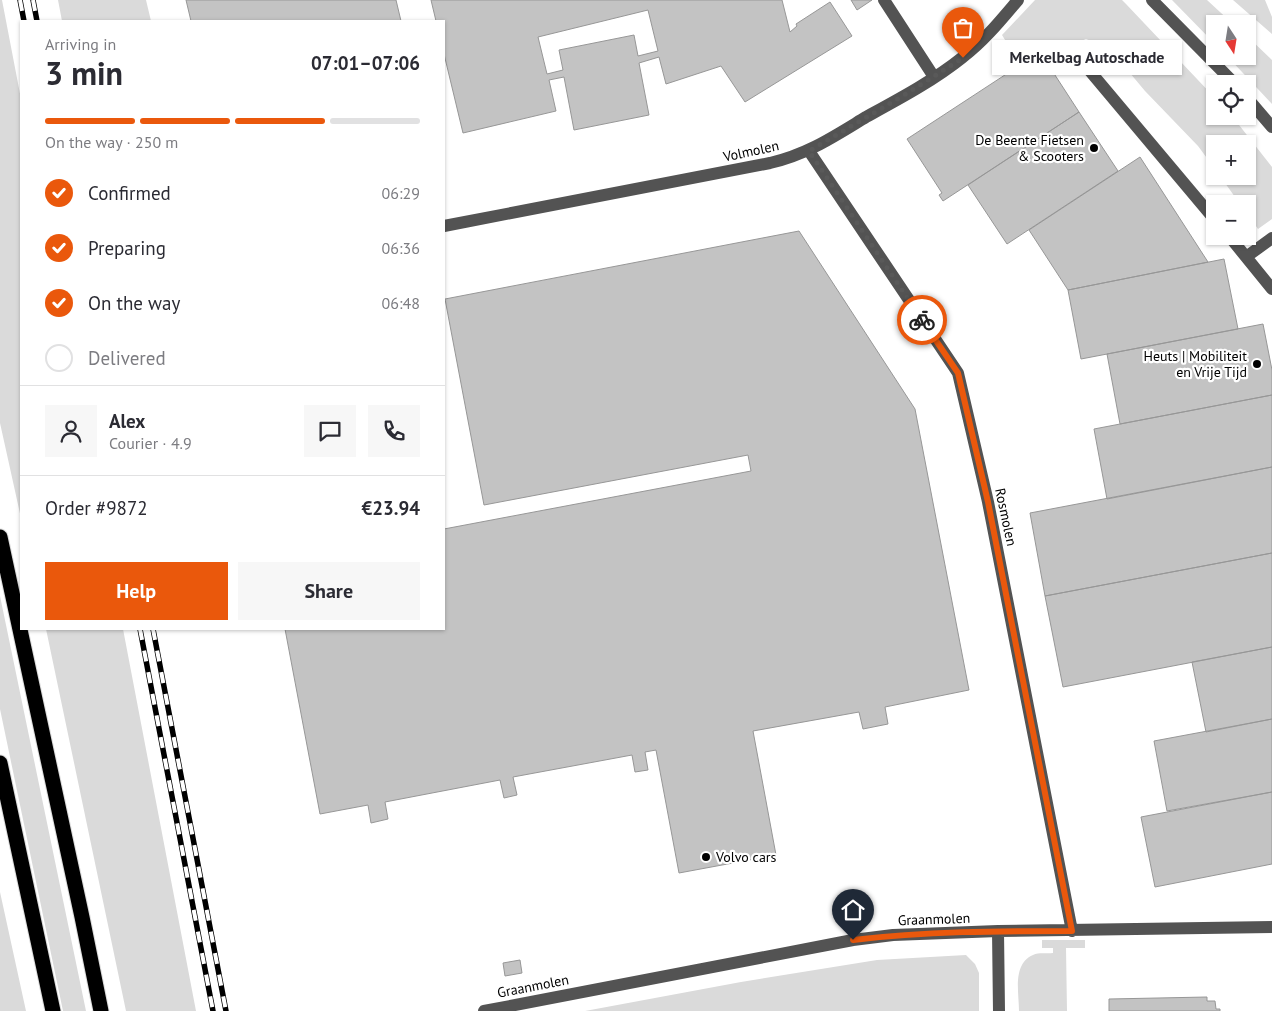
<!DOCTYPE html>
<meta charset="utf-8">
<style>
body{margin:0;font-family:"PT Sans",sans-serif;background:#f7f7f7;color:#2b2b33;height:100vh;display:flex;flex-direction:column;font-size:19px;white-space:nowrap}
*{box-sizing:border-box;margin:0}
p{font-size:16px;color:#7c7c81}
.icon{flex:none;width:28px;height:28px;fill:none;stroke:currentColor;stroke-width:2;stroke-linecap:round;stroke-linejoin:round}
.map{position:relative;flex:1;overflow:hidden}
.panel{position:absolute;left:20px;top:20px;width:425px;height:610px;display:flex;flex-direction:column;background:#fff;border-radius:0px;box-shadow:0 1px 4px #0004}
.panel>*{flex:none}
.needle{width:32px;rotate:168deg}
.controls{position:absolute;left:1206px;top:15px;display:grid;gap:10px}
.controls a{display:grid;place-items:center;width:50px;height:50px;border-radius:0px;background:#fff;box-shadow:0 1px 4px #0004;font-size:25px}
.pin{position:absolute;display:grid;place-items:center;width:42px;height:42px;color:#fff;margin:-51px -21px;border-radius:50% 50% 50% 0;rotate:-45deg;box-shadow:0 0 5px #0007}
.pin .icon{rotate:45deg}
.courier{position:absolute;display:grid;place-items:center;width:50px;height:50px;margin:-25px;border:4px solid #ea580c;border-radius:50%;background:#fff;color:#222;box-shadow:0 1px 6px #0007}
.bubble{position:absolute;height:35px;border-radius:0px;background:#fff;box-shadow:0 1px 4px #0004;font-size:16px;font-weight:600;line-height:35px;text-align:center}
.headline em{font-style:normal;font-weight:600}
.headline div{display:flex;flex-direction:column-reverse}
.headline{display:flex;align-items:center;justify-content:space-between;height:85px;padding:0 25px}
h1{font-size:32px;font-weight:600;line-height:38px}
.bar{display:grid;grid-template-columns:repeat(4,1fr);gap:8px 5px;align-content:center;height:60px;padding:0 25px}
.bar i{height:6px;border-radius:4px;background:#e1e1e2}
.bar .on{background:#ea580c}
.bar p{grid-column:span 4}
.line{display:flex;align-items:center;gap:12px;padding:0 25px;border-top:1px solid #e1e1e2}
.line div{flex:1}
.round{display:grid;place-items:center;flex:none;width:52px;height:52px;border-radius:0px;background:#f7f7f7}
ol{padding:0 25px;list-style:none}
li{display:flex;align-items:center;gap:15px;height:55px}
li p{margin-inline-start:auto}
li .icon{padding:5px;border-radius:50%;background:#ea580c;color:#fff;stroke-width:4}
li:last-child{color:#7c7c81}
li i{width:28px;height:28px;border:2px solid #e1e1e2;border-radius:50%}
.cta{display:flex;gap:10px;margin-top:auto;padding:10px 25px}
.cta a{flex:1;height:58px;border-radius:0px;background:#ea580c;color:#fff;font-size:20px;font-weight:600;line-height:58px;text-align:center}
.cta a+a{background:#f7f7f7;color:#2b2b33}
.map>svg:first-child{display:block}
.green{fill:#dadada}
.building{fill:#c3c3c3;stroke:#979797;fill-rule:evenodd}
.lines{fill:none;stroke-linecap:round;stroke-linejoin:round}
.highway-casing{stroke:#dbdbdb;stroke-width:17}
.minor{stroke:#535353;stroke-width:12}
.highway{stroke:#000;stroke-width:15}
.rail-casing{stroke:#000;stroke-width:5.5}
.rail{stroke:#fff;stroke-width:4;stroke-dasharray:11;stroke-linecap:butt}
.done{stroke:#595959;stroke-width:5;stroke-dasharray:0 9}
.route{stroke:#ea580c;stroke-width:6}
.poi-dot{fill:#000;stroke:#fff;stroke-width:2}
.labels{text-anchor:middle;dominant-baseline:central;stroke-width:4.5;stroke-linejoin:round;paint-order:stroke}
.poi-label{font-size:14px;fill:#000;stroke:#fff;text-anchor:end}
.street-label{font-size:14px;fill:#000;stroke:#fff}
</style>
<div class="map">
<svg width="1272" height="1011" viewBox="0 0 1272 1011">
<rect width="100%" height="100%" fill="#fff"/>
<!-- green -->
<path class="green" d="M 0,0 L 2,0 L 21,99 L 21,518 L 0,423 Z
M 58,0 L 146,0 L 151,21 L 62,21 Z
M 1035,0 L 1122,0 L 1126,4 L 1215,98 L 1215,116 L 1232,116 L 1272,167 L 1272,219 L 1258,229 L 1248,214 L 1248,204 L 1240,204 L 1220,176 L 1248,176 L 1248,144 L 1215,144 L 1215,169 L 1198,146 L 1145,91 L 1109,48 L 1086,39 L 1050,54 L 1042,44 L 1018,61 L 1002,35 Z
M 1172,0 L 1207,0 L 1233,24 L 1215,24 L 1215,44 Z
M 1233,0 L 1265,0 L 1272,17 L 1272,34 Z
M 1248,37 L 1272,60 L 1272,104 L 1227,56 L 1248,56 Z
M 0,596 L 86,1011 L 63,1011 L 0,709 Z
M 46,629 L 123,629 L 196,1011 L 126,1011 Z
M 0,892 L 26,1011 L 0,1011 Z
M 1042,940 L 1085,940 L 1085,948 L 1066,948 L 1067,1011 L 1019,1011 C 1019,993 1012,964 1033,955 C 1039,952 1047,954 1053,953 L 1053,948 L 1042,948 Z
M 966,955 L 975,964 L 979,973 L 979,1011 L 585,1011 L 741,982 L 877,960 Z"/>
<!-- building -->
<path class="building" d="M 186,0 L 396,0 L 401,21 L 191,21 Z
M 431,0 L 782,0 L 790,32 L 797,26 L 796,24 L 830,2 L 852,36 L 745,102 L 721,66 L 666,84 L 659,57 L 639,63 L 649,115 L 574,130 L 564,77 L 549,80 L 556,111 L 463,133 L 444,54 L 444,21 L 436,21 ZM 648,10 L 658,51 L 638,56 L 634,35 L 559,50 L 563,70 L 547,74 L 538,37 Z
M 851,0 L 872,0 L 857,10 Z
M 1040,52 L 1079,112 L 943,201 L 939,195 L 942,193 L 907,139 Z
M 1079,112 L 1118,171 L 1007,244 L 968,185 Z
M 1140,157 L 1208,262 L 1068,290 L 1029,230 Z
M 799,231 L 915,409 L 969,690 L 885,707 L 888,724 L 863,729 L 859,712 L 753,731 L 776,855 L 679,873 L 656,750 L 645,752 L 648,770 L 635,772 L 632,755 L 513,777 L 517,795 L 504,798 L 500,780 L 385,802 L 388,819 L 371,823 L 368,805 L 320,814 L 285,629 L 444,629 L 444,529 L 751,471 L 748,455 L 484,505 L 445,299 Z
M 1224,259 L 1238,329 L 1081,359 L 1068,290 Z
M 1263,324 L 1272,370 L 1272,395 L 1120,424 L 1107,354 Z
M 1272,395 L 1272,467 L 1107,499 L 1094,429 Z
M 1272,467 L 1272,553 L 1045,596 L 1030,513 Z
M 1272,553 L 1272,647 L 1063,687 L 1045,596 Z
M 1272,647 L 1272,719 L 1206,732 L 1192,662 Z
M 1272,719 L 1272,792 L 1167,811 L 1154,741 Z
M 1272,792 L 1272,864 L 1155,887 L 1141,817 Z
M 520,960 L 522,973 L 505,976 L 503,963 Z
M 1207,997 L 1207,1001 L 1215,1001 L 1216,1009 L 1220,1009 L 1220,1011 L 1109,1011 L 1109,999 Z"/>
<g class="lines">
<!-- highway casing -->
<g class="highway-casing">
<path id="highway" d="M 0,537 L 82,917 L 101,1011
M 0,763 L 53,1011"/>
</g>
<!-- minor -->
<path class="minor" d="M 884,0 L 934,77
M 1152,0 L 1235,84
M 1089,70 L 1215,220
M 1248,99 L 1272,127
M 809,151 L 958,373 L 988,502 L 1072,931
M 444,226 L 770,163 C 808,154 833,137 866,117 C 899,99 933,81 963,57 C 984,41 1001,20 1018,0
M 1229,236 L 1272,289
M 1246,257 L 1272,238
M 998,931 L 999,1011
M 484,1011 L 853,940 L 893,935 L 998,931 L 1272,927"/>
<!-- highway -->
<use href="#highway" class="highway"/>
<!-- rail casing -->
<g class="rail-casing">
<path id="rail" d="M 20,0 L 24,21
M 33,0 L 37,21
M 140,629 L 213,1011
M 153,629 L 226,1011"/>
</g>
<!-- rail -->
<use href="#rail" class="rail"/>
</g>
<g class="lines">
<!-- done -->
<path class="done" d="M 922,320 L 809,151 L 901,97 L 963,58"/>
<!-- route -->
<path class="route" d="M 853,940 C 926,931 999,931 1072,931 L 988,502 L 958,373 L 922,320"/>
</g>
<!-- markers -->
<g class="poi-dot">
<circle cx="1094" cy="148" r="5"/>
<circle cx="1257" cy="364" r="5"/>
<circle cx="706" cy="857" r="5"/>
</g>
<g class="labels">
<!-- poi labels -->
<g class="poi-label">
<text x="1084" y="140">De Beente Fietsen<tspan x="1084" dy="16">&amp; Scooters</tspan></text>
<text x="1247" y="356">Heuts | Mobiliteit<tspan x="1247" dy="16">en Vrije Tijd</tspan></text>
<text x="716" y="857" text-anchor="start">Volvo cars</text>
</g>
<!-- street labels -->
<g class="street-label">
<text transform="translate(751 151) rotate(-12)">Volmolen</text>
<text transform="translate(1006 517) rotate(78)">Rosmolen</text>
<text transform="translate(934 919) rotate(-2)">Graanmolen</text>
<text transform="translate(533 986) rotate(-11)">Graanmolen</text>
</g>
</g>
</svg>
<div class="controls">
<a><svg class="needle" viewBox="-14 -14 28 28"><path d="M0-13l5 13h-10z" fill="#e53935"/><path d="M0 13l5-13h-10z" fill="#7c7c81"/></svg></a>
<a><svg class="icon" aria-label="locate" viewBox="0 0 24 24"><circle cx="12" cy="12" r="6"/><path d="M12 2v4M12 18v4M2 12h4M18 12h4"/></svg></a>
<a>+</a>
<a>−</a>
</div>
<div class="pin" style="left:963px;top:58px;background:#ea580c"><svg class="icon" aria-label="bag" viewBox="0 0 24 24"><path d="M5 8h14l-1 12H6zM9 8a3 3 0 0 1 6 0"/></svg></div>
<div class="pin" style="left:853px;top:940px;background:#1f2937"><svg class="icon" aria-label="home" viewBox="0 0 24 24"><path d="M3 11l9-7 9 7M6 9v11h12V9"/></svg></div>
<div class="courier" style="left:922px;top:320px"><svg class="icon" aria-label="bike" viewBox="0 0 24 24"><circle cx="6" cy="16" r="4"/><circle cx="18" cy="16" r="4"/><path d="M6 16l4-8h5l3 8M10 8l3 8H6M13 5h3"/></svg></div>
<div class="bubble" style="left:992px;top:40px;width:190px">Merkelbag Autoschade</div>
<section class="panel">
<div class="headline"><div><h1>3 min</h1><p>Arriving in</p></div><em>07:01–07:06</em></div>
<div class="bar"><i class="on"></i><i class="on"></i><i class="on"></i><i></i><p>On the way · 250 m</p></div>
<ol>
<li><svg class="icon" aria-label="check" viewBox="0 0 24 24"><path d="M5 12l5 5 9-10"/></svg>Confirmed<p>06:29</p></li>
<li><svg class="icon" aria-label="check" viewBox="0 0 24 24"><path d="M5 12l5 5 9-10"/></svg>Preparing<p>06:36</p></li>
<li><svg class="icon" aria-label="check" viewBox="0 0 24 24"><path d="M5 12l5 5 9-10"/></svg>On the way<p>06:48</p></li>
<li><i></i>Delivered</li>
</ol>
<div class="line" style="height:90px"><a class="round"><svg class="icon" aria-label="person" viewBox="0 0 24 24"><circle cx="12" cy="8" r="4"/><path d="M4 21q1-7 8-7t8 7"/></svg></a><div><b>Alex</b><p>Courier · 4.9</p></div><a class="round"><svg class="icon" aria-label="chat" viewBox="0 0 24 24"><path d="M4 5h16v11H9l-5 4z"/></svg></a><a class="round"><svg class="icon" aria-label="phone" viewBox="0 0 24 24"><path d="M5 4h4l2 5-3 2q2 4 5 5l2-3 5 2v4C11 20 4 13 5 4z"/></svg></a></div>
<div class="line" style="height:65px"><div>Order #9872</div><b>€23.94</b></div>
<div class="cta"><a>Help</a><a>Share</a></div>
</section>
</div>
